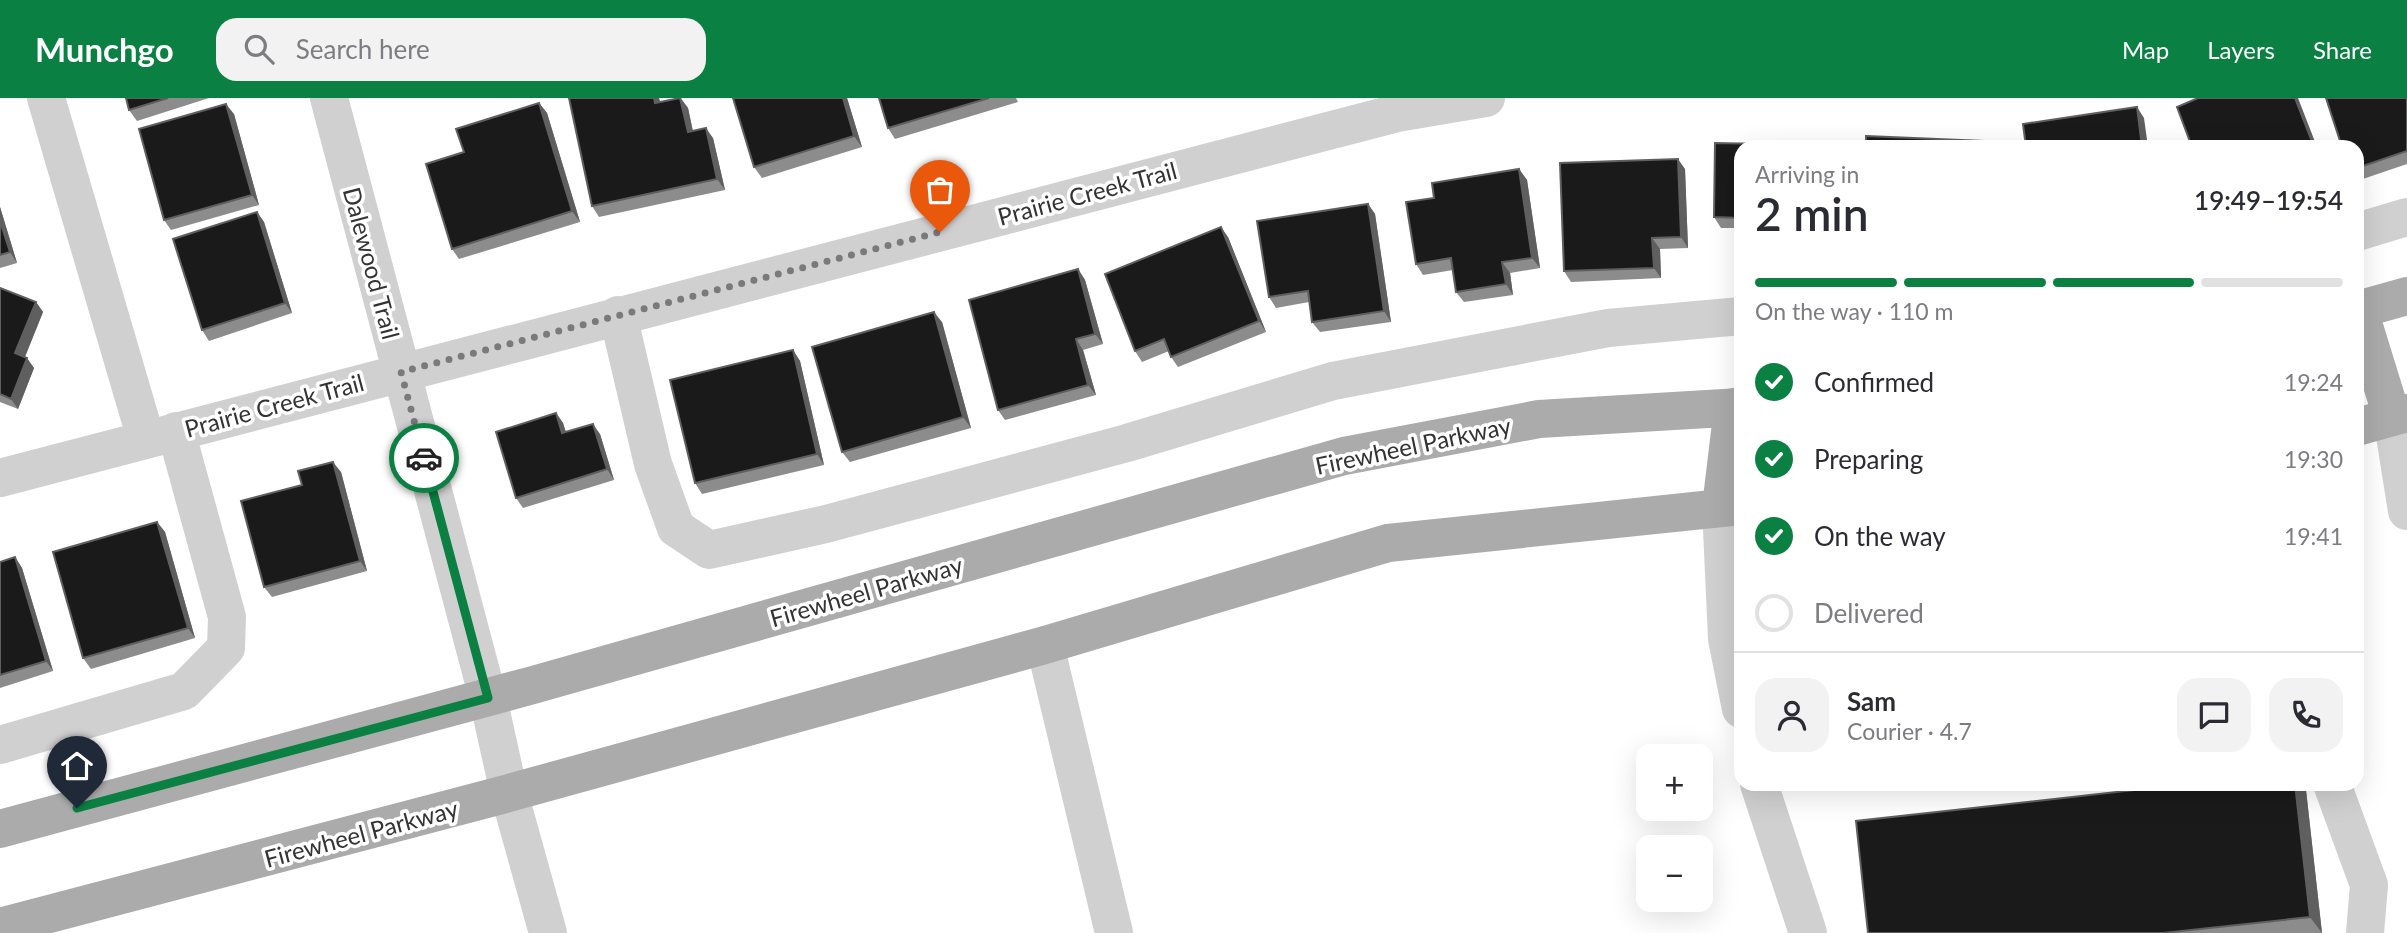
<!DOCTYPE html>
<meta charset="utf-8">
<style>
body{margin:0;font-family:Lato,sans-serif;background:#f2f2f3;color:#2b2b33;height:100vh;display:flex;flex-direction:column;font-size:26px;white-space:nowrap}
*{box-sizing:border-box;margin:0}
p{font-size:23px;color:#7c7c81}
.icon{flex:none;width:38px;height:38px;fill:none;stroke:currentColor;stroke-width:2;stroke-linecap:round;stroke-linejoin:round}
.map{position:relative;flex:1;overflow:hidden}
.sheet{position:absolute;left:1734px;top:42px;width:630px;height:651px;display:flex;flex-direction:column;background:#fff;border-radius:21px;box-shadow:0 7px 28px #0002}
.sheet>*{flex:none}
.buttons{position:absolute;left:1636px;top:646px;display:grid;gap:14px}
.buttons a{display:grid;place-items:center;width:77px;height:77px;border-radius:14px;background:#fff;box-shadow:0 7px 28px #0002;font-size:35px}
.pin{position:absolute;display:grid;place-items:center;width:60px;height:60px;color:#fff;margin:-72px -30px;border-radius:50% 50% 50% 0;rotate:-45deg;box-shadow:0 0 7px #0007}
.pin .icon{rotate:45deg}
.courier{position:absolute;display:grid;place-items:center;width:70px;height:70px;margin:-35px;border:5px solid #0b8043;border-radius:50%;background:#fff;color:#222;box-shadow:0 2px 9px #0007}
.summary em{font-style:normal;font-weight:600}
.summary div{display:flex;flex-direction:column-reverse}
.summary{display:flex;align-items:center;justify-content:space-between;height:119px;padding:0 21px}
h1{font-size:46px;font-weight:600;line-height:52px}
.bar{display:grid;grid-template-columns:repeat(4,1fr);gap:10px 7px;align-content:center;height:84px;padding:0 21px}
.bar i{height:9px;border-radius:5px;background:#e1e1e2}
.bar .active{background:#0b8043}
.bar p{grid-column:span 4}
.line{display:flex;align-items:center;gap:18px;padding:0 21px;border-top:2px solid #e1e1e2}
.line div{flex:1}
.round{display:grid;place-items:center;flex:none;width:74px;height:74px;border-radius:21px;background:#f2f2f3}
ol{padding:0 21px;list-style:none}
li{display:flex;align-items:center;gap:21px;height:77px}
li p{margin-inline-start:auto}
li .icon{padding:7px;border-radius:50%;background:#0b8043;color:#fff;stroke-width:4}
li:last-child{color:#7c7c81}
li i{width:38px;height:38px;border:4px solid #e1e1e2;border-radius:50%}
header{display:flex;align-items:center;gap:42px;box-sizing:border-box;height:98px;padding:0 35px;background:#0b8043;color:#fff}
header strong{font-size:33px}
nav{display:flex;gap:38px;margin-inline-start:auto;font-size:24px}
.search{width:490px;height:63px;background:#f2f2f3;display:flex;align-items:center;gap:18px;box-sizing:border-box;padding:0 24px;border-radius:21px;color:#7c7c81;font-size:26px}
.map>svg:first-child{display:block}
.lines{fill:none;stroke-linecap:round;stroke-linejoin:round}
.minor{stroke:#d0d0d0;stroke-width:38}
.major{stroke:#ababab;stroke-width:38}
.wall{fill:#8c8c8c}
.shaded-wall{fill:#5f5f5f}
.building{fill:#1a1a1a;stroke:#5f5f5f;stroke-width:2}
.done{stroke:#7a7a7a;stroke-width:7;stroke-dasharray:0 12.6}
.route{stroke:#0b8043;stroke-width:9}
.labels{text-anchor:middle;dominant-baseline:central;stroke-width:7;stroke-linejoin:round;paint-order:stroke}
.street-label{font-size:24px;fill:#333;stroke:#fff}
</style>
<header>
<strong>Munchgo</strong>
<div class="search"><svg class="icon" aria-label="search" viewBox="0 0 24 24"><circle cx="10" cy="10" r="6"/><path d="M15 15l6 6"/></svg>Search here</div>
<nav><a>Map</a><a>Layers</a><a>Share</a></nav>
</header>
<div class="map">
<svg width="2407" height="835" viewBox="0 0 2407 835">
<rect width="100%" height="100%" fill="#fff"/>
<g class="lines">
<!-- minor -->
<path class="minor" d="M 46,0 L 146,341
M 329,0 L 488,600 L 509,695 L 548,835
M 2357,134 L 2407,119
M 618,217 L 653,366 L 676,430 L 709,452 L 826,426 L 1127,345 L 1333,283 L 1608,230 L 1741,218
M 2392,319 L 2407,413
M 0,380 L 1397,15 L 1486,0
M 1721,409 L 1727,541 L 1741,611
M 1045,547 L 1114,835
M 0,647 L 184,593 L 226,550 L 227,519 L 176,333
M 1759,686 L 1808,835
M 2332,686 L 2369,787 L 2365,835"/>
<!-- major -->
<path class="major" d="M 2357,212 L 2407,198
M 2359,212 L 2392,319
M 2357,329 L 2407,315
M 1721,409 L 1733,309
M 0,731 L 533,587 L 1344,358 L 1539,321 L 1741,309
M 0,829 L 509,695 L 1045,547 L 1388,445 L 1741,408"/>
</g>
<!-- wall -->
<path class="wall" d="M 126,0 L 209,0 L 137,23 L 129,12 Z
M 569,0 L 659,0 L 660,4 L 681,0 L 688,10 L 693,33 L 713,40 L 725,92 L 599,119 L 592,108 Z
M 733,0 L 847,0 L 862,49 L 762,80 L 754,69 Z
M 879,0 L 1016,0 L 1018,4 L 895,41 L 888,30 Z
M 2407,0 L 2407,66 L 2357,83 L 2357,49 Z
M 539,5 L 547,15 L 580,124 L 459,161 L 452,151 L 464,54 Z
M 234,16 L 259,107 L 171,132 L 164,122 Z
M 1715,45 L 1828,47 L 1829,49 L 1741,49 L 1741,130 L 1721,130 L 1714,119 Z
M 1519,71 L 1527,82 L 1540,170 L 1510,175 L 1513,197 L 1464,204 L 1456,194 L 1453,172 L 1423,177 L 1416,166 Z
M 1685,71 L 1688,150 L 1660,151 L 1661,180 L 1571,184 L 1564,173 Z
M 1368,106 L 1375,116 L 1391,224 L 1320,234 L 1312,224 L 1309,204 L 1276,210 L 1269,199 Z
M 0,109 L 17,165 L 0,170 Z
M 257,114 L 264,124 L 292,215 L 209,243 L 202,232 Z
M 1228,139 L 1266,234 L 1178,269 L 1171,259 L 1169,253 L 1142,264 L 1135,253 Z
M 1078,171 L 1085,182 L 1103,246 L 1083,252 L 1096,297 L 1005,322 L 998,312 Z
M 0,190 L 36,204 L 43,214 L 25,259 L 34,270 L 18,311 L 0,304 Z
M 942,224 L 971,330 L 850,364 L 842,354 Z
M 793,252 L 800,263 L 824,367 L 702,396 L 695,385 Z
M 556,315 L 563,325 L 566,334 L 600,336 L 614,382 L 523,410 L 516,400 Z
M 341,374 L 367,473 L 272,499 L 264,489 L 302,387 Z
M 157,424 L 165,434 L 195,540 L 91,571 L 83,560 Z
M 15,459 L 22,470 L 53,573 L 0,590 L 0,464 Z
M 2306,692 L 2322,835 L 1868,835 Z"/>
<!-- shaded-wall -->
<path class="shaded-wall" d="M 654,0 L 659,0 L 663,15 L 655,5 Z
M 680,0 L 688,10 L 695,44 L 688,34 Z
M 843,0 L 847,0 L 862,49 L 854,38 Z
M 2295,0 L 2298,0 L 2317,49 L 2314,49 Z
M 539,5 L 547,15 L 580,124 L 572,113 Z
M 226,6 L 234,16 L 259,107 L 252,97 Z
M 2137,9 L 2144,20 L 2148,49 L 2142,49 Z
M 706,30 L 713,40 L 725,92 L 717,81 Z
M 1678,61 L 1685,71 L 1688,150 L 1681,139 Z
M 1519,71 L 1527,82 L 1540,170 L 1532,160 Z
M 1368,106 L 1375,116 L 1391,224 L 1384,213 Z
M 0,109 L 17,165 L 10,154 L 0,123 Z
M 257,114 L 264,124 L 292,215 L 285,205 Z
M 1221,129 L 1228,139 L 1266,234 L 1259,223 Z
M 1652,140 L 1660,151 L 1661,180 L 1654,170 Z
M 1502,164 L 1510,175 L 1513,197 L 1506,186 Z
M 1078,171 L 1085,182 L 1103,246 L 1095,236 Z
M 36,204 L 43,214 L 22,266 L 15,255 Z
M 934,214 L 942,224 L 971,330 L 963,319 Z
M 1076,241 L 1083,252 L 1096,297 L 1088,287 Z
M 793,252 L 800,263 L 824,367 L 817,356 Z
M 27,260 L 34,270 L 18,311 L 11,301 Z
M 556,315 L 563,325 L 569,345 L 562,335 Z
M 593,326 L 600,336 L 614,382 L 607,371 Z
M 333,364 L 341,374 L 367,473 L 360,463 Z
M 157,424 L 165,434 L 195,540 L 188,530 Z
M 15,459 L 22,470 L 53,573 L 46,563 Z
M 2295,686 L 2302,686 L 2306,692 L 2322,835 L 2310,819 Z"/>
<!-- building -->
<path class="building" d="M 126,0 L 168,0 L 129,12 Z
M 569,0 L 654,0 L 655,5 L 680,0 L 688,34 L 706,30 L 717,81 L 592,108 Z
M 733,0 L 843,0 L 854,38 L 754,69 Z
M 879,0 L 989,0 L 888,30 Z
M 2198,0 L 2295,0 L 2314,49 L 2192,49 L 2177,9 Z
M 2326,0 L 2407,0 L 2407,53 L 2357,70 L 2357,49 L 2342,49 Z
M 539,5 L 572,113 L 452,151 L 426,66 L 464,54 L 456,31 Z
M 226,6 L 252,97 L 164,122 L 139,31 Z
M 2137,9 L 2142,49 L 2026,49 L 2023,26 Z
M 1866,38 L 1984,43 L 1983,49 L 1866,49 Z
M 1715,45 L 1828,47 L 1828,49 L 1741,49 L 1741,120 L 1714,119 Z
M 1678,61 L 1681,139 L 1652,140 L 1654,170 L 1564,173 L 1560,65 Z
M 1519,71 L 1532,160 L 1502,164 L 1506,186 L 1456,194 L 1451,160 L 1416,166 L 1406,104 L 1434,100 L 1432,85 Z
M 1368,106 L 1384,213 L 1312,224 L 1308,193 L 1269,199 L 1257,123 Z
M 257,114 L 285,205 L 202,232 L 173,141 Z
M 0,123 L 10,154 L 0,157 Z
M 1221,129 L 1259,223 L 1171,259 L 1164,241 L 1135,253 L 1105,176 Z
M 1078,171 L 1095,236 L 1076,241 L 1088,287 L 998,312 L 969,202 Z
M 0,190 L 36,204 L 15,255 L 27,260 L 11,301 L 0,296 Z
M 934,214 L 963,319 L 842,354 L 812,249 Z
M 793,252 L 817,356 L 695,385 L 670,282 Z
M 556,315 L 562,335 L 593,326 L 607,371 L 516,400 L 496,334 Z
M 333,364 L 360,463 L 264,489 L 241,403 L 302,387 L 298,373 Z
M 157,424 L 188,530 L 83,560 L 53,454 Z
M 15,459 L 46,563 L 0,577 L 0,464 Z
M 2188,686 L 2295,686 L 2310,819 L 2163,835 L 1868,835 L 1856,723 Z"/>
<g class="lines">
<!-- done -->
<path class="done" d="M 424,360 L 401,274 L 940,134"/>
<!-- route -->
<path class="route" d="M 77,710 L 488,600 L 424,360"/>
</g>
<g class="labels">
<!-- street labels -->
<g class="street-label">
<text transform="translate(1087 95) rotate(-15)">Prairie Creek Trail</text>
<text transform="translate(372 165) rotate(75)">Dalewood Trail</text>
<text transform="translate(274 307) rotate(-15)">Prairie Creek Trail</text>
<text transform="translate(1413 347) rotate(-12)">Firewheel Parkway</text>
<text transform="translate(866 493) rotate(-16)">Firewheel Parkway</text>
<text transform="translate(361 735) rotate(-15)">Firewheel Parkway</text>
</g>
</g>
</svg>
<div class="buttons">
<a>+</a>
<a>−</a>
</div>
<div class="pin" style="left:940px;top:134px;background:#ea580c"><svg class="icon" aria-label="bag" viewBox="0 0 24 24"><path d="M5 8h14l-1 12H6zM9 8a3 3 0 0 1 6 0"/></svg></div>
<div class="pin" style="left:77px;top:710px;background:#1f2937"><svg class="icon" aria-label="home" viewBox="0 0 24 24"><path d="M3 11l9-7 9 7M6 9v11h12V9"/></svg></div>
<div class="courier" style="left:424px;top:360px"><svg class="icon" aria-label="car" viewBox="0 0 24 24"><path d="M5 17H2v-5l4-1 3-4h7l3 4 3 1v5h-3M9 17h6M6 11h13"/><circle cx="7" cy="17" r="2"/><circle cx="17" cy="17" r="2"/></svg></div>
<section class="sheet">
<div class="summary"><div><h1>2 min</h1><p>Arriving in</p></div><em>19:49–19:54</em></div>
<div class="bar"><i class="active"></i><i class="active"></i><i class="active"></i><i></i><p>On the way · 110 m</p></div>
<ol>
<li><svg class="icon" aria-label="check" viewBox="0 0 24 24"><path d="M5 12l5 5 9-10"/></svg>Confirmed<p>19:24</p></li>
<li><svg class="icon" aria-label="check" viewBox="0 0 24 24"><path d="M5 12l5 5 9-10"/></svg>Preparing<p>19:30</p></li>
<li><svg class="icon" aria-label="check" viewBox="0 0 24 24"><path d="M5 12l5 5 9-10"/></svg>On the way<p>19:41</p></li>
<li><i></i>Delivered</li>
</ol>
<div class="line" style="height:126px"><a class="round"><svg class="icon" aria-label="person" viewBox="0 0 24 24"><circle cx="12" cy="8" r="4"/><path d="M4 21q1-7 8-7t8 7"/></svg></a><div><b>Sam</b><p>Courier · 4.7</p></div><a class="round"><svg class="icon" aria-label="chat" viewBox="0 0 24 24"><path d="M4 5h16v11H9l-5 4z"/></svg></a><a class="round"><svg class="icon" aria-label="phone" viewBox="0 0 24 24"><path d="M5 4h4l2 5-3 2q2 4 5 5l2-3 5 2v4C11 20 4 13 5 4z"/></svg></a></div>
</section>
</div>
